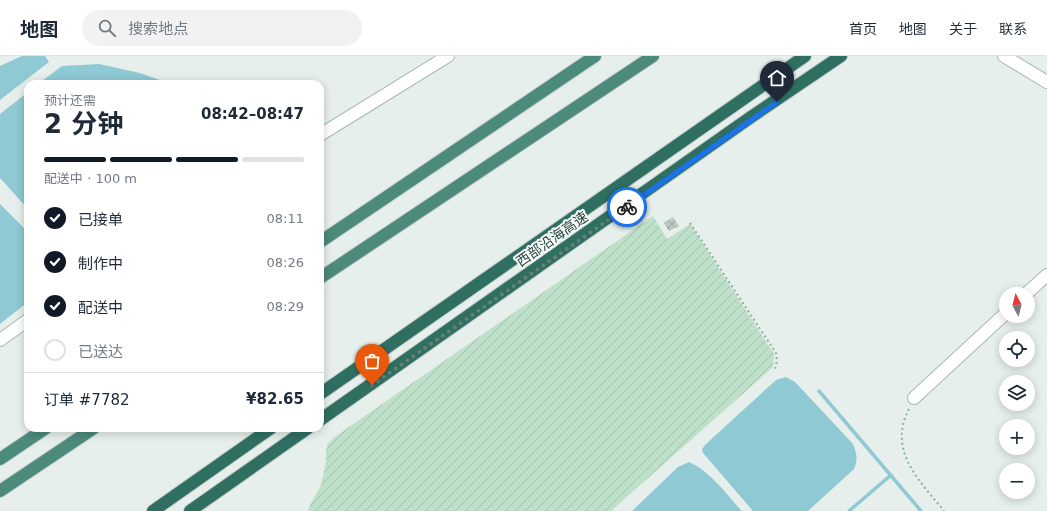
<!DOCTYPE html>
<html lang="zh">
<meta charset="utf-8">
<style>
body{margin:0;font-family:"DejaVu Sans","Noto Sans SC",sans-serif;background:#f2f2f3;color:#1f2937;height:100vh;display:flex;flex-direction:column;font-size:15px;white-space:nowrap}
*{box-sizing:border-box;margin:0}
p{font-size:13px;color:#747a83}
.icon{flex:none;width:22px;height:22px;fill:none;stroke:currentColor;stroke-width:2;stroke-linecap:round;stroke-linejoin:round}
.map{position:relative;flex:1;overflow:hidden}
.drawer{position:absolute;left:24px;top:24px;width:300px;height:352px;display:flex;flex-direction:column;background:#fff;border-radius:12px;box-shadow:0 2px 10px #0003}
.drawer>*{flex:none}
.needle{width:26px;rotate:353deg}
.tools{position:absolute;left:999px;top:231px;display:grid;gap:8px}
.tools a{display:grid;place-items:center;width:36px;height:36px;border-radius:50%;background:#fff;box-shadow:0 2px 10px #0003;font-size:20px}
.pin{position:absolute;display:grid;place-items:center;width:34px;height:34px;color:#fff;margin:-41px -17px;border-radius:50% 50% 50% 0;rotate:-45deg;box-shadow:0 0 4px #0007}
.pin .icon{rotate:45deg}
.courier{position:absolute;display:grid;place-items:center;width:40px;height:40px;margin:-20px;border:3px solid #1a73e8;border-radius:50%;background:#fff;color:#222;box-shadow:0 1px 5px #0007}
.overview em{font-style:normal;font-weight:700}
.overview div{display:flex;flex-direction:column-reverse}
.overview{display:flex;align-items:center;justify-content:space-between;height:68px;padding:0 20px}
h1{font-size:26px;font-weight:700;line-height:30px}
.bar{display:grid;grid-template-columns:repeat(4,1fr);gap:6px 4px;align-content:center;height:48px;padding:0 20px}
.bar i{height:5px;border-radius:3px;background:#e0e1e3}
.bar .selected{background:#111827}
.bar p{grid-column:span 4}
.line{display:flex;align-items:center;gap:10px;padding:0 20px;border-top:1px solid #e0e1e3}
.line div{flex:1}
ol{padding:0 20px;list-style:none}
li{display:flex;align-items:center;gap:12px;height:44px}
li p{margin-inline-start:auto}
li .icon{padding:4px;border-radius:50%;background:#111827;color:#fff;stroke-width:4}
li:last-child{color:#747a83}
li i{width:22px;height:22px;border:2px solid #e0e1e3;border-radius:50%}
header{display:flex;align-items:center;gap:24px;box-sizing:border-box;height:56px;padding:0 20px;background:#fff;border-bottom:1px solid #e0e1e3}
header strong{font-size:19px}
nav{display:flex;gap:22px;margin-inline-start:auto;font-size:14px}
.search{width:280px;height:36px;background:#f2f2f3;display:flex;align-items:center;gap:10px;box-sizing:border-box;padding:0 14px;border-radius:22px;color:#747a83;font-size:15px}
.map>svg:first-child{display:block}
.garden{fill:url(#garden-furrows)}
.water{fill:#8ec9d4}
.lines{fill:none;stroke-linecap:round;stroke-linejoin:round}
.stream{stroke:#8ec9d4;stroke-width:3.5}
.building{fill:url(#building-cross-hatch)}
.minor-casing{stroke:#a8b8b2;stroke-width:14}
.tertiary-casing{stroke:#a8b8b2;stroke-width:14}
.trunk-casing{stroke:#c2cac8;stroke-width:14}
.motorway-casing{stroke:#c2cac8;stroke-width:14}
.path{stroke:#86b3a5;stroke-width:2;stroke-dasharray:2 3;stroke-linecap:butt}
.minor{stroke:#fff;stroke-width:12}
.tertiary{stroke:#fff;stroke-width:12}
.trunk{stroke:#4c8a7c;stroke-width:12}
.motorway{stroke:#2f6f62;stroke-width:12}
.done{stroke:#687f78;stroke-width:4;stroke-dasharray:0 7.2}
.route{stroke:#1a73e8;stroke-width:5}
.labels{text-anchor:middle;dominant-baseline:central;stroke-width:4;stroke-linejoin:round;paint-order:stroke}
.street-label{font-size:14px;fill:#24423a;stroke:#f7fbf9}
</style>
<header>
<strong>地图</strong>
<div class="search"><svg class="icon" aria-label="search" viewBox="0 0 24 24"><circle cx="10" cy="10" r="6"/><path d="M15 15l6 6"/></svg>搜索地点</div>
<nav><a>首页</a><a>地图</a><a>关于</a><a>联系</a></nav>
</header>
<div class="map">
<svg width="1047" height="455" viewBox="0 0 1047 455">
<defs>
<pattern id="garden-furrows" width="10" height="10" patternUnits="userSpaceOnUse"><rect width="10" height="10" fill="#bfe0c8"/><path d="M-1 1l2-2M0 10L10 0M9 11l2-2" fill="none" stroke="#a4c1ad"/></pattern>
<pattern id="building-cross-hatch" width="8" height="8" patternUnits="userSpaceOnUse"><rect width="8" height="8" fill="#bbcac4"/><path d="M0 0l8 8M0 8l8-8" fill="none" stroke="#98a6a0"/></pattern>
</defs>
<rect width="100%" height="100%" fill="#e6efeb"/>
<!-- garden -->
<path class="garden" d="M 653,160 L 667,183 L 690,168 L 774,298 L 773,311 L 611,455 L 308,455 L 310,449 L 321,429 L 326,406 L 326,394 L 328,387 L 336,380 Z"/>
<!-- water -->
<path class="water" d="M 22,0 L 45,0 L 49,6 L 0,44 L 0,10 Z
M 99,8 L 140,17 L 171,28 L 38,28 L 62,10 Z
M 28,36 L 28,153 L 0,122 L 0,58 Z
M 0,148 L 28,176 L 28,246 L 0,268 Z
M 786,321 L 795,326 L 853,388 C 857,398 858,403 854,413 L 808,455 L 753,455 L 703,397 L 702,393 L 706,388 L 776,324 Z
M 689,406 C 709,414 727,439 742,455 L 632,455 L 678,411 Z"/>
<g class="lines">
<!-- stream -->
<path class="stream" d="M 819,335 L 921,455
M 849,455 L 891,419"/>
</g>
<!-- building -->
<path class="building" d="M 673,161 L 679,170 L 669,175 L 664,167 Z"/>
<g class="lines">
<!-- minor casing -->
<g class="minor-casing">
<path id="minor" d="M 320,79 L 448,0
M 1026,238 L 1047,219
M 0,284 L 28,264
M 914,342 L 1006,257"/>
</g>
<!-- tertiary casing -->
<g class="tertiary-casing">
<path id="tertiary" d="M 1004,0 L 1047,26"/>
</g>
<!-- trunk casing -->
<g class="trunk-casing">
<path id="trunk" d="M 320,186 L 595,0
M 320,222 L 653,0
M 0,403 L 46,372
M 0,435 L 94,372"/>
</g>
<!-- motorway casing -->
<g class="motorway-casing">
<path id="motorway" d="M 320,338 L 805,0
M 320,364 L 751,61 L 841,0
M 153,455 L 271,372
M 190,455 L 308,372"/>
</g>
<!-- path -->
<path class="path" d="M 690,167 L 776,297 L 777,305 L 775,313
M 909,353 C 887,395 920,425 944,455"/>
<!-- minor -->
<use href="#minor" class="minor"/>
<!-- tertiary -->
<use href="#tertiary" class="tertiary"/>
<!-- trunk -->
<use href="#trunk" class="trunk"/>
<!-- motorway -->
<use href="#motorway" class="motorway"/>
</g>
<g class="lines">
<!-- done -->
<path class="done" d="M 372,329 L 627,151"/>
<!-- route -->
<path class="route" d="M 627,151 L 777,46"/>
</g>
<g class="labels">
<!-- street labels -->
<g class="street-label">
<text transform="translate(552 183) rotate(-35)">西部沿海高速</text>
</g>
</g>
</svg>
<div class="tools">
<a><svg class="needle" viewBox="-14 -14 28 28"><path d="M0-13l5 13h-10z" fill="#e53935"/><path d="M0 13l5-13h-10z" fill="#747a83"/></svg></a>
<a><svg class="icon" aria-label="locate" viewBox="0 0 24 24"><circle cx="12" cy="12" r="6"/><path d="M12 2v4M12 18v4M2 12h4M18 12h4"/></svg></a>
<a><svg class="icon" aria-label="layers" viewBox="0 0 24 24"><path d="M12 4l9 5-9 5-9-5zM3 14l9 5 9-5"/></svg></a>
<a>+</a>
<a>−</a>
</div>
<div class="pin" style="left:372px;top:329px;background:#ea580c"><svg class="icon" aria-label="bag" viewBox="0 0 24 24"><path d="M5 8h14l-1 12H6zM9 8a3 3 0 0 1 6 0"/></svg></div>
<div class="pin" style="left:777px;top:46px;background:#1f2937"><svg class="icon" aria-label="home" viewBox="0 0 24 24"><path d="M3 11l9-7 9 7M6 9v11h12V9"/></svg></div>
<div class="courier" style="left:627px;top:151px"><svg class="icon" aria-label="bike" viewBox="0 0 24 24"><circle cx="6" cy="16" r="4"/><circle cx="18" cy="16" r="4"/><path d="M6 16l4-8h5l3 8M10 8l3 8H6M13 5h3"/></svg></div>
<section class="drawer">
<div class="overview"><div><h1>2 分钟</h1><p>预计还需</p></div><em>08:42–08:47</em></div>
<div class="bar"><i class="selected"></i><i class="selected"></i><i class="selected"></i><i></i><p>配送中 · 100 m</p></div>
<ol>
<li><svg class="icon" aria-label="check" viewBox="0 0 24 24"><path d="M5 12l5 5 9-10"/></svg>已接单<p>08:11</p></li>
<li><svg class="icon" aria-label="check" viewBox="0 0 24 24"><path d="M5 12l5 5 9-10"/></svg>制作中<p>08:26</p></li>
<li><svg class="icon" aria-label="check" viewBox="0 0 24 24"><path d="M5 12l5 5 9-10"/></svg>配送中<p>08:29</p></li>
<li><i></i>已送达</li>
</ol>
<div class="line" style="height:52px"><div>订单 #7782</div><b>¥82.65</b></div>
</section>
</div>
